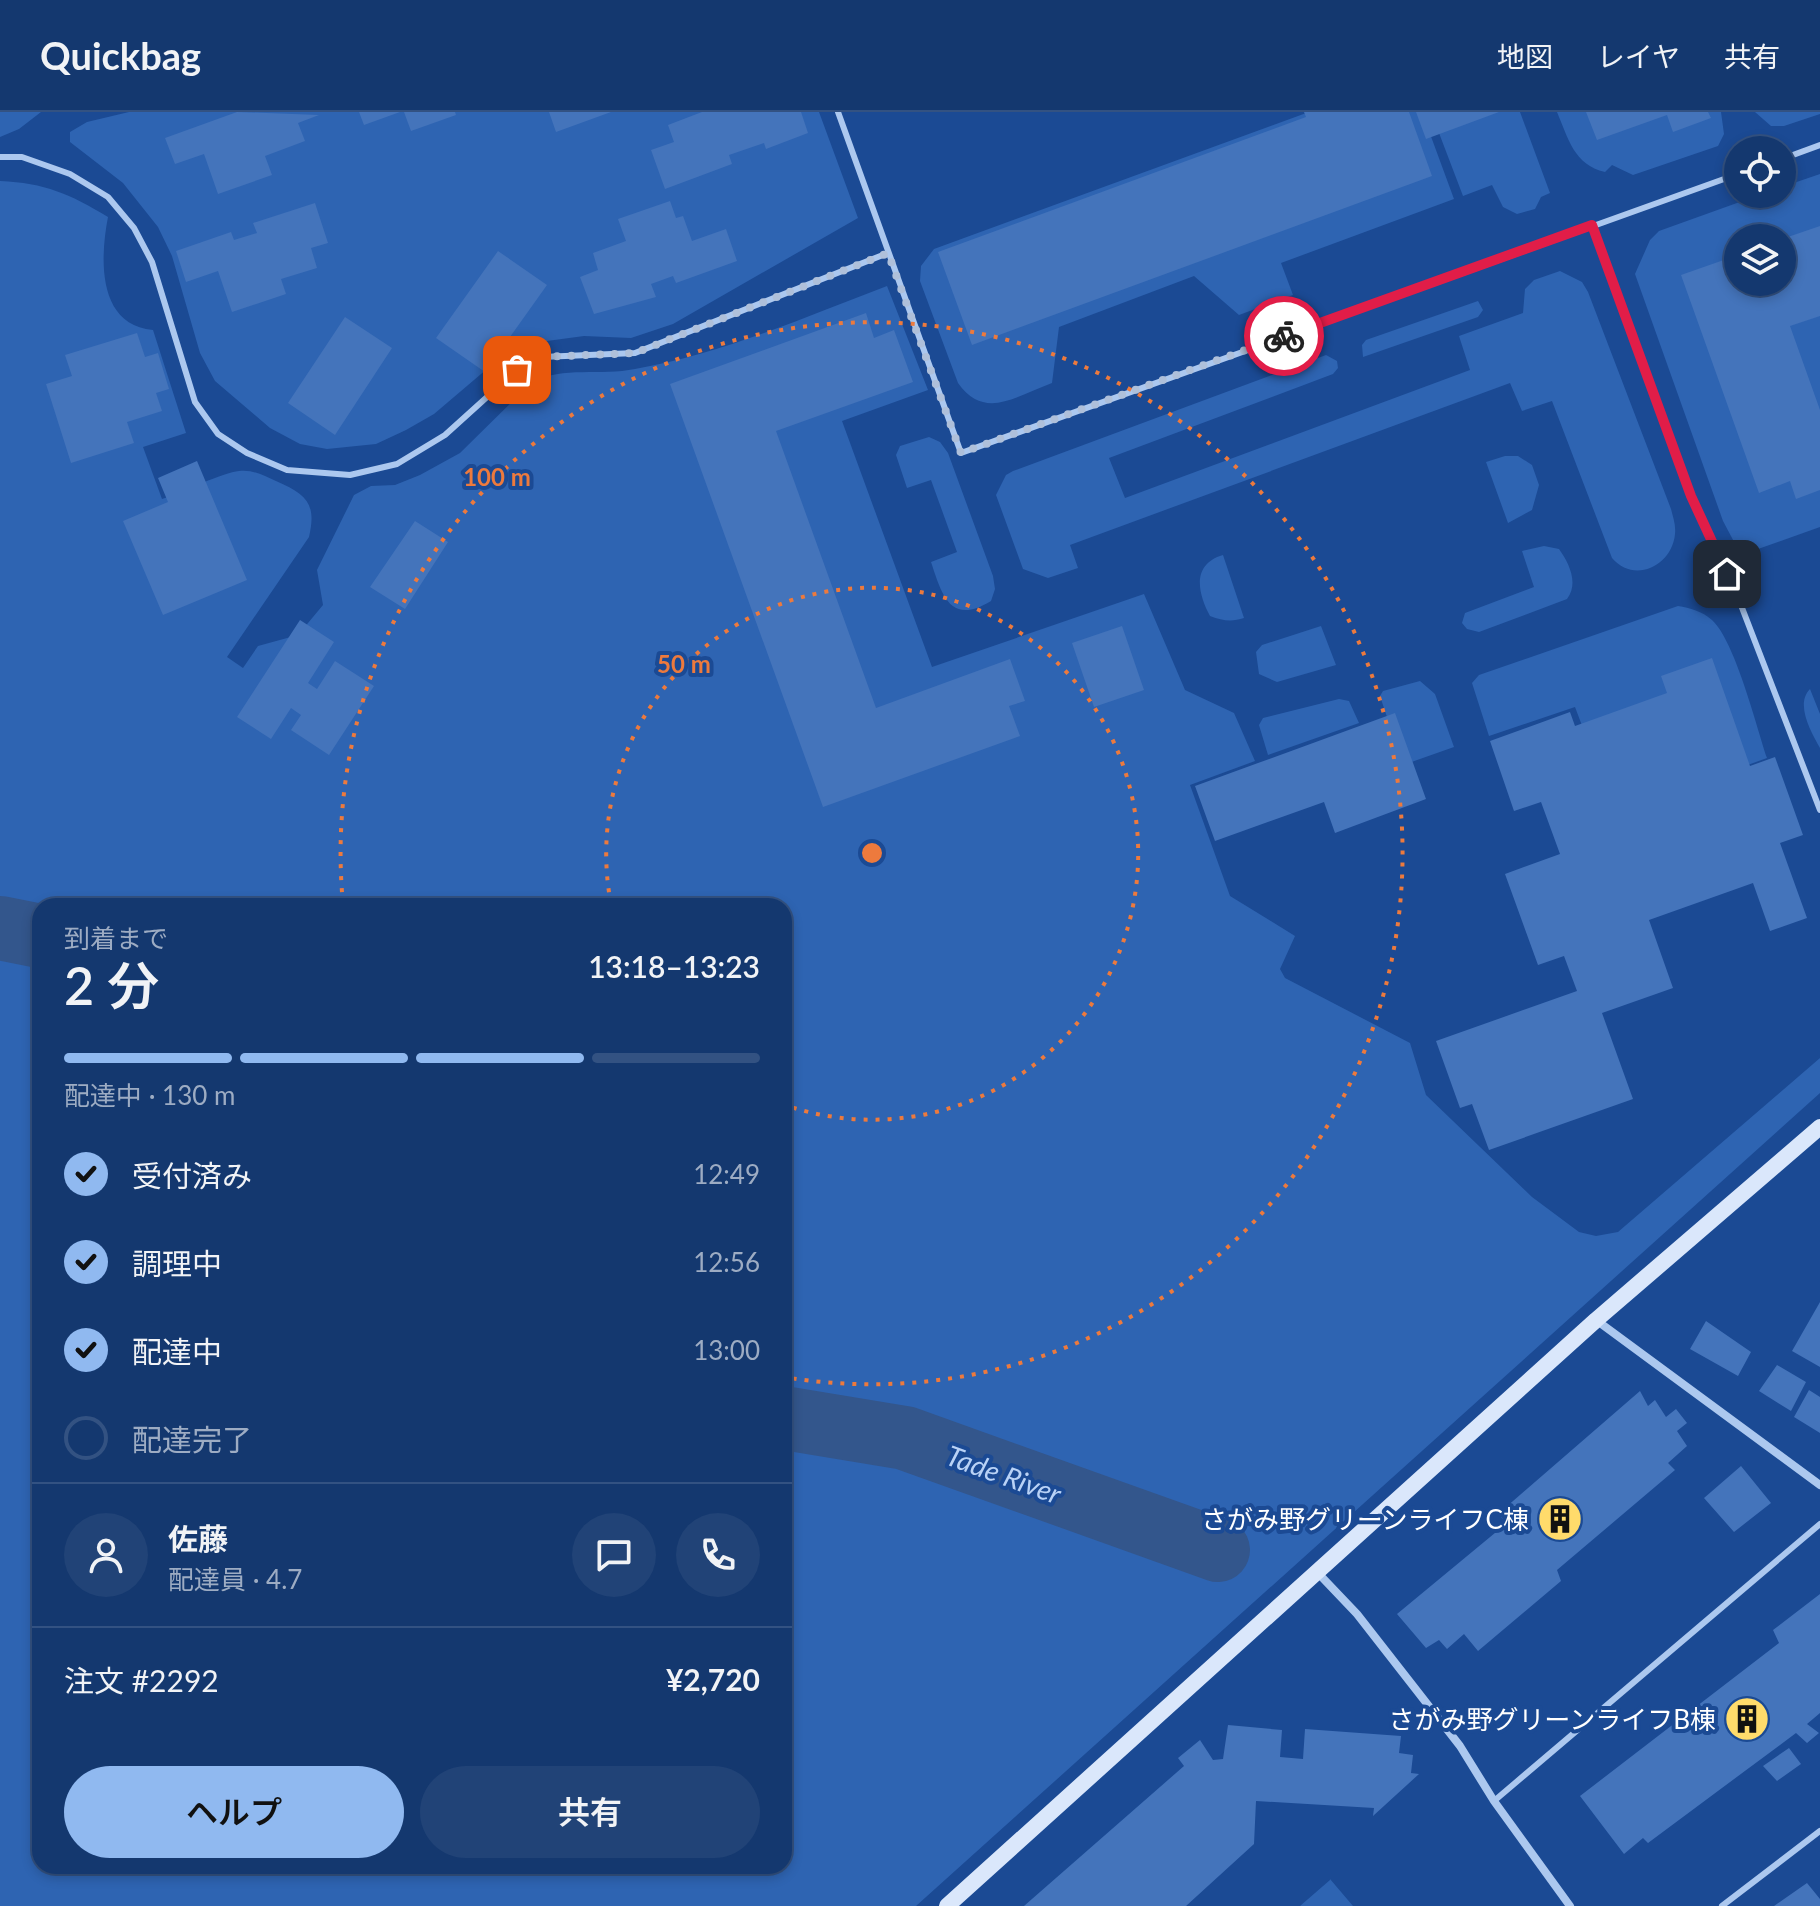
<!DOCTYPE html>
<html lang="ja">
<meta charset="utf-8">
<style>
body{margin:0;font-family:Lato,"Noto Sans JP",sans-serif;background:#214377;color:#f1f3f6;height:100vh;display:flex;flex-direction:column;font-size:30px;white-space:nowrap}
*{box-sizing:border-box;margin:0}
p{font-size:26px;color:#9dacc3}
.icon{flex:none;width:44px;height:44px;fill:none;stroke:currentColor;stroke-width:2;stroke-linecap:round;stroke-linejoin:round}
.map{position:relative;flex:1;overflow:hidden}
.details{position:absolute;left:32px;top:786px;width:760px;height:976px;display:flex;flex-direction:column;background:#14386f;border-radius:24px;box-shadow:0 4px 12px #0003,0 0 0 2px #335282}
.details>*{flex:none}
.tools{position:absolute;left:1724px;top:24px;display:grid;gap:16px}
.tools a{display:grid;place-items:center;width:72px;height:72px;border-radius:50%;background:#14386f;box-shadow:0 4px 12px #0003,0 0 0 2px #335282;font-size:40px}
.pin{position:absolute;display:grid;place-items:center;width:68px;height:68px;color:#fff;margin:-34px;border-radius:16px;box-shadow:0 4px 12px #0006}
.courier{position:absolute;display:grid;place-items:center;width:80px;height:80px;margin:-40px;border:6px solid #e11d48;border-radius:50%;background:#fff;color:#222;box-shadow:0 2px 10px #0007}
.head em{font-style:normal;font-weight:600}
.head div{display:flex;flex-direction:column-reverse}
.head{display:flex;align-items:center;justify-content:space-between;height:136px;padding:0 32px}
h1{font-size:52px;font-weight:600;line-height:60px}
.bar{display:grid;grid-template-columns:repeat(4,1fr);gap:12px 8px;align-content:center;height:96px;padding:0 32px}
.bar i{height:10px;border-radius:6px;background:#335282}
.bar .active{background:#90b9f0}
.bar p{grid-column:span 4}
.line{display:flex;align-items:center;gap:20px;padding:0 32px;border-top:2px solid #335282}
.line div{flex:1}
.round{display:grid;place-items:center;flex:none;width:84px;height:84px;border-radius:42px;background:#214377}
ol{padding:0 32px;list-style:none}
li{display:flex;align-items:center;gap:24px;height:88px}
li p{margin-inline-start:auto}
li .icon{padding:8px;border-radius:50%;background:#90b9f0;color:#111;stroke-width:4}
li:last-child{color:#9dacc3}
li i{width:44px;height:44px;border:4px solid #335282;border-radius:50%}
.action{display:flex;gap:16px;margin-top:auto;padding:16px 32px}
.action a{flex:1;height:92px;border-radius:48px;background:#90b9f0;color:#111;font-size:32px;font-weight:600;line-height:92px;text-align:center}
.action a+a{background:#214377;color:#f1f3f6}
header{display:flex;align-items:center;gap:48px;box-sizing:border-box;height:112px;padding:0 40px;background:#14386f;border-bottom:2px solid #335282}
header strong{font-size:38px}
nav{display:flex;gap:44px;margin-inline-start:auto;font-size:28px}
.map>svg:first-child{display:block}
.green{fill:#2e64b2;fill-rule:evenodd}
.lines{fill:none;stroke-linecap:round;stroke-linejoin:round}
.river{stroke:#33568c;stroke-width:64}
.building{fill:#4474bb}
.lane{stroke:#acc8ef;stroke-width:6}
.street{stroke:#acc8ef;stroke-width:8}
.secondary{stroke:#dae7fb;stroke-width:16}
.done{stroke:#afc0da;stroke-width:8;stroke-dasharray:0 14.4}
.route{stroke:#e11d48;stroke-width:10}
.ring{fill:none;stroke:#ed7a3d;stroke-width:4;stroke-dasharray:4 8}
.labels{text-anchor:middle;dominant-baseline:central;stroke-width:8;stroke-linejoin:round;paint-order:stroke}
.poi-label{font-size:26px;fill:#fff;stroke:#1b4a94;text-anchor:end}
.water-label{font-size:28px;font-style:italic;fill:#b9d2f6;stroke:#1b4a94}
.centre{fill:#ed7a3d;stroke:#1b4a94;stroke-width:4}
.ring-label{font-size:24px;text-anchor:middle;font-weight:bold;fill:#ed7a3d;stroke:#1b4a94;stroke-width:8;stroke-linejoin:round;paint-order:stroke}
</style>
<header>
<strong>Quickbag</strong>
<nav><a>地図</a><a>レイヤ</a><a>共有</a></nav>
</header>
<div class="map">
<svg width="1820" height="1794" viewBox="0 0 1820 1794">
<rect width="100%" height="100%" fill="#1b4a94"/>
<!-- green -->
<path class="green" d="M 0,0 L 41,0 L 19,17 L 0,25 Z
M 129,0 L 819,0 L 858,106 L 673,212 L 631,226 L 584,224 L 532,231 L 494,251 L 434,302 L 406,318 L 376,332 L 327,337 L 300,332 L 270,316 L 215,269 L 200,241 L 172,144 L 158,115 L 123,71 L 70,30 L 70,20 L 87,10 Z
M 1309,0 L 1422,0 L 1454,87 L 1281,151 L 1293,183 L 1239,203 L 1194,164 L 1059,215 L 1052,271 C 1016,284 985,309 958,271 L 920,169 L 921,154 L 934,137 Z
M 1431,0 L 1520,0 L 1550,81 L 1541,85 L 1535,97 L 1517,102 L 1503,95 L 1492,73 L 1463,84 Z
M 1557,0 L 1721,0 L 1724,22 L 1718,34 L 1633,63 L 1612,53 L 1605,60 C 1574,53 1568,26 1557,0 Z
M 1755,0 L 1820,0 L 1820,2 L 1784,14 L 1771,14 Z
M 1820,62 L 1820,415 L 1741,443 L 1723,409 L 1635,162 L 1650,128 L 1659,119 L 1762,82 L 1782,82 L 1782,75 ZM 1738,126 L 1782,126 L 1782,170 L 1738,170 Z
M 0,69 C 45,71 70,82 108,105 C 100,146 97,213 153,218 L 186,321 L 143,335 L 162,387 C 181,381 224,360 239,359 C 253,357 264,364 276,369 C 306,382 317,391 309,425 L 227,545 L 243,556 L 258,534 L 298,523 L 323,493 L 317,458 L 354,383 L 371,374 L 395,373 L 420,363 L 460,341 L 532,270 C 563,254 601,264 635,257 C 722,242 805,205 887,174 L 928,278 L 842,309 L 932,555 L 1144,482 L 1185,578 L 1234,601 L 1255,649 L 1190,673 L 1230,784 L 1295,824 L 1280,857 L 1285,866 L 1410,931 L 1426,983 L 1532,1085 L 1579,1120 L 1596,1124 L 1618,1120 L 1820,946 L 1820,981 L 916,1794 L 0,1794 ZM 40,794 L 784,794 L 784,1754 L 40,1754 Z
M 1560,159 L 1582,170 L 1588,180 L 1671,397 C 1673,405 1676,413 1675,422 C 1672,454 1634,472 1612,446 L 1552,289 L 1522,299 L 1510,271 L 1070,433 L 1078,456 L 1048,466 L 1023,457 L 996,383 L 1006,363 L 1013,359 L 1326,243 L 1337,249 L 1338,256 L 1333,262 L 1109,346 L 1125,386 L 1470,258 L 1459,224 L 1523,201 L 1525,177 L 1534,168 Z
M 1478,189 L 1483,198 L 1478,205 L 1363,245 L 1362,233 L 1366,228 Z
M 929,325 L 940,330 L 948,341 L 993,464 L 995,477 L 991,489 C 950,514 942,483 931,450 L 957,440 L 931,368 L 907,376 L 896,343 L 900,334 Z
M 1505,344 L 1518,344 L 1532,353 L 1539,373 L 1532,398 L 1508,411 L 1486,350 Z
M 1544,434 L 1559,437 C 1569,451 1579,471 1567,487 L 1479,520 L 1467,517 L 1462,511 L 1465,501 L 1534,475 L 1522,439 Z
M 1223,443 L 1244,506 C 1232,510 1223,509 1210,504 C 1197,480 1192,452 1223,443 Z
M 1678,494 C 1690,496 1702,499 1712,508 C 1735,529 1756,613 1767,646 L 1615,701 L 1575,595 L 1489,624 L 1472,571 L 1479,563 Z
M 1321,514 L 1336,553 L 1277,570 L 1259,562 L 1256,540 L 1262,533 Z
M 1420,569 L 1435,582 L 1454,635 L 1403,653 L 1380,584 L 1383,579 Z
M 1810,577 L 1820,602 L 1820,636 C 1811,620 1795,592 1810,577 Z
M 1339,587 L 1349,589 L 1359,611 L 1268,643 L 1259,613 L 1263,606 Z
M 1330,1767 L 1353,1794 L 1300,1794 L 1330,1768 Z"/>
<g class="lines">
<!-- river -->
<path class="river" d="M 0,816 L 40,824
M 784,1306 L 905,1326 L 1218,1438"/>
</g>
<!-- building -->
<path class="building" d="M 237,0 L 319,3 L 298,11 L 305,29 L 265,44 L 272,63 L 218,82 L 204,42 L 175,52 L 165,26 Z
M 359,0 L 400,0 L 364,13 Z
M 404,0 L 455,0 L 456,3 L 411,19 Z
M 549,0 L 611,0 L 556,20 Z
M 702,0 L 801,0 L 808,21 L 766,37 L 764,31 L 729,43 L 732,52 L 665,77 L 651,38 L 674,30 L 668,13 Z
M 1304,0 L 1409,0 L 1432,64 L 972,233 L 938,140 L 1306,5 Z
M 1416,0 L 1499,0 L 1426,27 Z
M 1586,0 L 1708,0 L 1711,6 L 1673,20 L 1667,3 L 1597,28 Z
M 670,89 L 676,106 L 683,104 L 692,129 L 726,117 L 737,149 L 676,171 L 673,164 L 651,172 L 656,185 L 594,202 L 580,165 L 598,158 L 593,141 L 626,129 L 618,107 Z
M 315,91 L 328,131 L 311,136 L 317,156 L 281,167 L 286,182 L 232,200 L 218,159 L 186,170 L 176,139 L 231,120 L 234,128 L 257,121 L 253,111 Z
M 1820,114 L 1820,204 L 1790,214 L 1820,298 L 1820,378 L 1796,387 L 1790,369 L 1759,381 L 1681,163 L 1738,143 L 1738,170 L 1782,170 L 1782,127 Z
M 498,139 L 547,173 L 485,260 L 436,226 Z
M 866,201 L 874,226 L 894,218 L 913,270 L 776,319 L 876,596 L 1010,547 L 1025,589 L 1009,594 L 1020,624 L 823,695 L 670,272 Z
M 345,205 L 392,236 L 335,323 L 288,291 Z
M 137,221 L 145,245 L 158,241 L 169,277 L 156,281 L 162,299 L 127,310 L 134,331 L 71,351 L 46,272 L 72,264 L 65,243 Z
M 197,349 L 247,468 L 163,503 L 123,409 L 168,390 L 158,366 Z
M 415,409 L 448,430 L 405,497 L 370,475 Z
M 300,508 L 334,530 L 308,571 L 317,577 L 335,549 L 374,574 L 329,643 L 291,618 L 301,603 L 291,596 L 271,627 L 237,605 Z
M 1122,514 L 1144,578 L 1094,595 L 1072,531 Z
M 1712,546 L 1750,654 L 1775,645 L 1803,723 L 1780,731 L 1807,806 L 1770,819 L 1753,771 L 1649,808 L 1673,876 L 1602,901 L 1633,987 L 1489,1038 L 1472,992 L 1460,996 L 1436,929 L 1577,879 L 1564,844 L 1538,853 L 1505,762 L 1560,742 L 1541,690 L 1514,699 L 1490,629 L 1570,600 L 1575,614 L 1667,581 L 1661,564 Z
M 1395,601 L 1426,687 L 1335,721 L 1324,690 L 1215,729 L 1195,674 Z
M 1820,1190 L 1820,1255 L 1792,1239 Z
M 1706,1209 L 1751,1240 L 1738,1264 L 1690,1237 Z
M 1777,1253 L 1806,1270 L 1791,1299 L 1759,1279 Z
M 1809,1278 L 1820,1285 L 1820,1321 L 1794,1305 Z
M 1640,1279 L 1648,1294 L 1655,1288 L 1666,1305 L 1676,1297 L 1687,1311 L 1677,1319 L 1687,1334 L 1668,1351 L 1675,1358 L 1557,1458 L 1561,1469 L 1478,1539 L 1464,1522 L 1447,1537 L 1439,1528 L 1426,1536 L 1397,1502 L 1507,1411 L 1498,1402 Z
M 1741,1354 L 1771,1391 L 1734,1420 L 1704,1386 Z
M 1820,1482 L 1820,1601 L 1807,1612 L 1819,1621 L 1807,1631 L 1796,1621 L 1648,1731 L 1643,1726 L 1624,1742 L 1580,1684 L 1779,1531 L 1773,1518 Z
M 1228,1613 L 1282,1618 L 1280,1645 L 1303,1647 L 1305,1617 L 1401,1624 L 1399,1641 L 1413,1643 L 1411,1661 L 1419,1662 L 1373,1704 L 1374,1696 L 1256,1689 L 1254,1732 L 1186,1794 L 1024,1794 L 1184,1654 L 1178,1646 L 1200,1628 L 1213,1648 L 1223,1647 Z
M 1789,1636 L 1801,1652 L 1777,1669 L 1763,1654 Z
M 1807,1771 L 1820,1787 L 1820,1794 L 1774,1794 Z"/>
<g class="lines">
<!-- lane -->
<path class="lane" d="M 838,0 L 961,341 L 1738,62
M 0,45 L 22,45 L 70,62 L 108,85 L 134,116 L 152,150 L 195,290 L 218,322 L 247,341 L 287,358 L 350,363 L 397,352 L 445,323 L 517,258 L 542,245 L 635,241 L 888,141
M 1782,47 L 1820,33
M 1592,113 L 1691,384 L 1739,488 L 1820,698
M 1494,1689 L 1820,1412
M 1722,1794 L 1820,1719"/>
<!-- street -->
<path class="street" d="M 1596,1208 L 1820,1373
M 1317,1460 L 1357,1502 L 1460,1634 L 1494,1689 L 1570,1794"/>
<!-- secondary -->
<path class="secondary" d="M 947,1794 L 1596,1208 L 1820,1015"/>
</g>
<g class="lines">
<!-- done -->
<path class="done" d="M 517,258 L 542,245 L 635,241 L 888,141 L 961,341 L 1284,224"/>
<!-- route -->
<path class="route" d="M 1284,224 L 1592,113 L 1691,384 L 1727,462"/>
</g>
<!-- distance rings -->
<g class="ring">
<path d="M611 792A266 266 0 1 1 785 993"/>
<path d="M343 792A531 531 0 1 1 784 1265"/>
</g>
<!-- icons -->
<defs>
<g id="building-disc" transform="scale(2.3)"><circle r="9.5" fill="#ffdb6b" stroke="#1b4a94"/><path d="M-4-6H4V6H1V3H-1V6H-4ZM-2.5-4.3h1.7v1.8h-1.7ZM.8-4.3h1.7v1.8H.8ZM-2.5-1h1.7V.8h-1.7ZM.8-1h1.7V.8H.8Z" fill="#111"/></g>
</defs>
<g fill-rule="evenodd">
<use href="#building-disc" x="1560" y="1407"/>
<use href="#building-disc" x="1747" y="1607"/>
</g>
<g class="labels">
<!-- poi labels -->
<g class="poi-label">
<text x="1529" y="1407">さがみ野グリーンライフC棟</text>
<text x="1716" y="1607">さがみ野グリーンライフB棟</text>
</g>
<!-- water labels -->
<g class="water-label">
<text transform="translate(1004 1362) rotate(20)">Tade River</text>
</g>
</g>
<circle cx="872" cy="741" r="12" class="centre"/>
<g class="ring-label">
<text x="497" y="374">100 m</text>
<text x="684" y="561">50 m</text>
</g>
</svg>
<div class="tools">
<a><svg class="icon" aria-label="locate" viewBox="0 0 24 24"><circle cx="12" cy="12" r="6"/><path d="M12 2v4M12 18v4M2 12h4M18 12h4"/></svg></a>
<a><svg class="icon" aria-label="layers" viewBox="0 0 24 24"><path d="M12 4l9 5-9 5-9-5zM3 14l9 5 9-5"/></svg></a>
</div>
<div class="pin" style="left:517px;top:258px;background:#ea580c"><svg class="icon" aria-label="bag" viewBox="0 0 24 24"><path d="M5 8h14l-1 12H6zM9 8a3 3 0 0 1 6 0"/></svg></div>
<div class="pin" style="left:1727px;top:462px;background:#1f2937"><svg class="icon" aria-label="home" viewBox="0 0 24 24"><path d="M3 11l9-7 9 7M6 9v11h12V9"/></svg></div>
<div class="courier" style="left:1284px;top:224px"><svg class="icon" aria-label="bike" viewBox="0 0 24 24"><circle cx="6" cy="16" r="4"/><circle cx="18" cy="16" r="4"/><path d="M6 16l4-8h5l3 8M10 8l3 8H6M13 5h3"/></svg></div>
<section class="details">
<div class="head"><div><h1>2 分</h1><p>到着まで</p></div><em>13:18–13:23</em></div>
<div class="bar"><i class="active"></i><i class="active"></i><i class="active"></i><i></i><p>配達中 · 130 m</p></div>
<ol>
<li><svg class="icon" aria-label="check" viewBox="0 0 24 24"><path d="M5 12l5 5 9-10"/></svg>受付済み<p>12:49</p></li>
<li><svg class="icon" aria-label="check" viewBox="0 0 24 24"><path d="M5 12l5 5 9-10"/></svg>調理中<p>12:56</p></li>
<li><svg class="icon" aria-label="check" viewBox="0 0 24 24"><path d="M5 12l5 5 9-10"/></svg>配達中<p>13:00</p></li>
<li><i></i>配達完了</li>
</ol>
<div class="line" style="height:144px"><a class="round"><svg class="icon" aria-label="person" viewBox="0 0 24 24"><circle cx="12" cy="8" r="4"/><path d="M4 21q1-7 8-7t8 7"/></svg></a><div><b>佐藤</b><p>配達員 · 4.7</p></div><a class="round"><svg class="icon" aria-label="chat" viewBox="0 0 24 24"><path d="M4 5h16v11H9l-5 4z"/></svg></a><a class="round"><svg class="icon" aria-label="phone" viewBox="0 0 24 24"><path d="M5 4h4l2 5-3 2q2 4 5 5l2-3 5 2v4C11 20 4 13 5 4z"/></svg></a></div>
<div class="line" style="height:104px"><div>注文 #2292</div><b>¥2,720</b></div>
<div class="action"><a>ヘルプ</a><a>共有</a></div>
</section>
</div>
